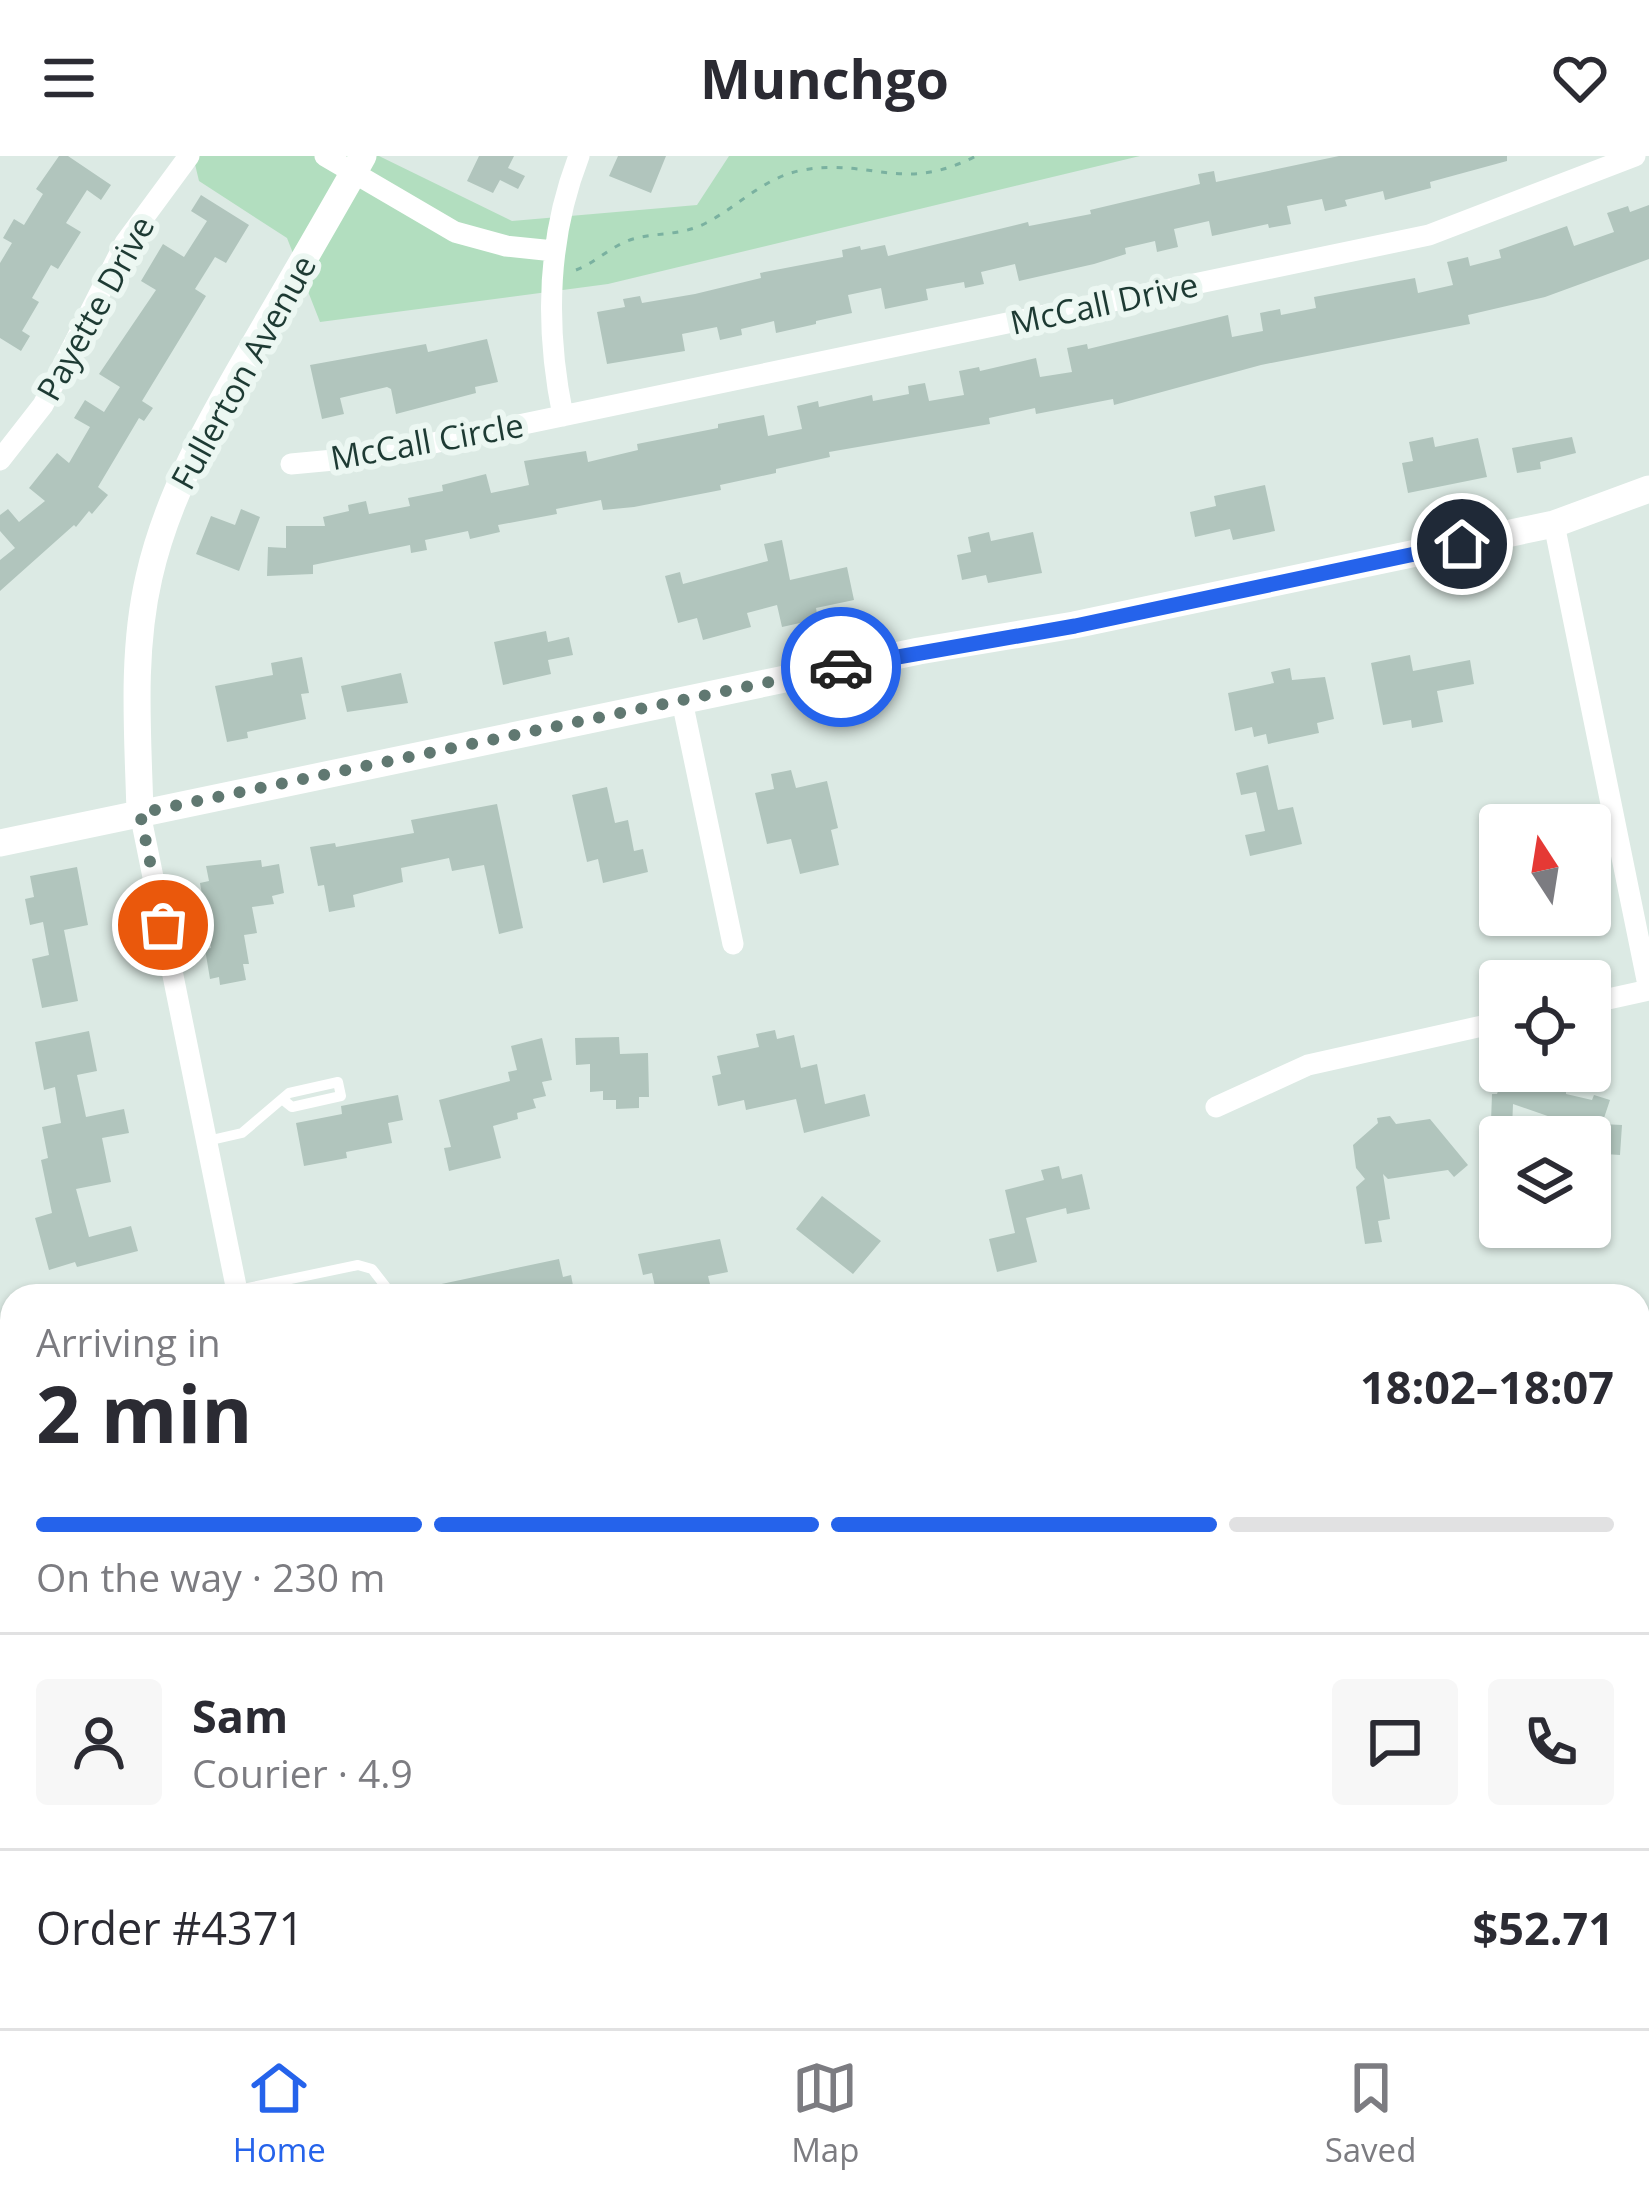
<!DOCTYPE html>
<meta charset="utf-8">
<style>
body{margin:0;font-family:"Open Sans",sans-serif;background:#f7f7f7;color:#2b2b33;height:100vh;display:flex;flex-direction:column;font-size:45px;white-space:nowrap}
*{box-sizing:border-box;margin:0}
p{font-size:39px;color:#7c7c81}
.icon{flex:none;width:66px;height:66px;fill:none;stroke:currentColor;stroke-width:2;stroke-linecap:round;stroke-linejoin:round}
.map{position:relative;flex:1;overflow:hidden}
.panel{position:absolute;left:0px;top:1128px;width:1650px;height:744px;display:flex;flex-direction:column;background:#fff;border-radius:36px 36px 0 0;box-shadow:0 3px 9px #0004}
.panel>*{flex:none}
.needle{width:78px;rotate:348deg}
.buttons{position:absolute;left:1479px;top:648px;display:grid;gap:24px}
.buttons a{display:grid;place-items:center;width:132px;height:132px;border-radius:12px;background:#fff;box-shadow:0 3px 9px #0004;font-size:60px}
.pin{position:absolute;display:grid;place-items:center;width:102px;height:102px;color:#fff;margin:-51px;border:6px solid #fff;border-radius:50%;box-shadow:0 3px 12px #0007}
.courier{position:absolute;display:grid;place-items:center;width:120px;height:120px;margin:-60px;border:9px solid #2563eb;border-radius:50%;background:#fff;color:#222;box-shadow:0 3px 15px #0007}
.summary em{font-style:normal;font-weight:700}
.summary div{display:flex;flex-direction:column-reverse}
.summary{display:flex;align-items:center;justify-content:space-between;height:204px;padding:0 36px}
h1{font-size:78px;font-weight:700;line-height:90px}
.bar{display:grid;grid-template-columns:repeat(4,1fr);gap:18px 12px;align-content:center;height:144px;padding:0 36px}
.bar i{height:15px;border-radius:9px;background:#e1e1e2}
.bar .current{background:#2563eb}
.bar p{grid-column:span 4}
.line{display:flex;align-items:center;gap:30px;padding:0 36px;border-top:3px solid #e1e1e2}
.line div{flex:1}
.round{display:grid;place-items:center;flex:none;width:126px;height:126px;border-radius:12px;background:#f7f7f7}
header{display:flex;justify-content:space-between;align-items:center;height:156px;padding:0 36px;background:#fff;font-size:54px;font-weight:700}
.tab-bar{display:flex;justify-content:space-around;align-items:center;height:168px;border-top:3px solid #e1e1e2;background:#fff;font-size:33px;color:#7c7c81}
.tab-bar a{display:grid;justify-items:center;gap:6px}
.tab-bar .current{color:#2563eb}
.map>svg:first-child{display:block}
.green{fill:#b2debf}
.building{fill:#b1c5bd}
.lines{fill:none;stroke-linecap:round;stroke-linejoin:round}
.path{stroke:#7ab1a0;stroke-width:3;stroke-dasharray:6 9;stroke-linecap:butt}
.service{stroke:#fff;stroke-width:10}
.minor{stroke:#fff;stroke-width:21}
.tertiary{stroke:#fff;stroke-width:27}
.done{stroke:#607871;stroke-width:12;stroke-dasharray:0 21.6}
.route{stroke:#2563eb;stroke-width:15}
.labels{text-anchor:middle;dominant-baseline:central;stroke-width:12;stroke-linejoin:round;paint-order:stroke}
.street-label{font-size:33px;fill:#1d3a33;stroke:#ecf7f2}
</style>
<header><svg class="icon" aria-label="menu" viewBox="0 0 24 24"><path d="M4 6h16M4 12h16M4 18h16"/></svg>Munchgo<svg class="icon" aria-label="heart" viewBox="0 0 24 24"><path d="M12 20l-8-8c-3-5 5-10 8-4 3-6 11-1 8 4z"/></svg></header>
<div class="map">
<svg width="1649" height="1872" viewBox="0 0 1649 1872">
<rect width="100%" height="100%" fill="#dceae4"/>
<!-- green -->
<path class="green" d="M 193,0 L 379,0 L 512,65 L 697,49 L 729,0 L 1140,0 L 608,128 L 320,166 L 287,82 L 199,25 Z"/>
<!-- building -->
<path class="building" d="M 59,0 L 68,0 L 111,29 L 101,44 L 87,34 L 66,67 L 81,76 L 58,113 L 51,109 L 32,142 L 39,146 L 22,175 L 30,180 L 21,195 L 0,182 L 0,107 L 12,87 L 3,82 L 14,63 L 24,69 L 43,38 L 36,33 Z
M 479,0 L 514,0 L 508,12 L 525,20 L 518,33 L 500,24 L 493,37 L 467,25 Z
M 618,0 L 666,0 L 651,37 L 609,20 Z
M 1339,0 L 1507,0 L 1507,5 L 1430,26 L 1431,32 L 1385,44 L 1383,35 L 1345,44 L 1347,50 L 1325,55 L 1322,43 L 1287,50 L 1291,68 L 1269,72 L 1268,68 L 1212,80 L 1209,65 L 1174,73 L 1178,91 L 1157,96 L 1155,85 L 1125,92 L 1126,98 L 1094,108 L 1019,125 L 1015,108 L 981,116 L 984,128 L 965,132 L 964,126 L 926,133 L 928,144 L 885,153 L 881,132 L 848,139 L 852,157 L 816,165 L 816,168 L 776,177 L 774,165 L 741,173 L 742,179 L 720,184 L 717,171 L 682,178 L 685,195 L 607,208 L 597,156 L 625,151 L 623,143 L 640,140 L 642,147 L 695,138 L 761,122 L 760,117 L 843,101 L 842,94 L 860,90 L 861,94 L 885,89 L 888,100 L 1028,66 L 1029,70 L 1091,58 L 1090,54 L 1200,28 L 1198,18 L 1214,15 L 1216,26 Z
M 201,39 L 249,69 L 226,107 L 215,101 L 195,133 L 206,140 L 142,245 L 153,252 L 144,265 L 139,262 L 98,331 L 108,339 L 92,358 L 89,355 L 76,371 L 74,369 L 0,435 L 0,404 L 15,392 L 0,375 L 0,359 L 8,353 L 19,366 L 45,345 L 29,332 L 57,297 L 69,307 L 90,271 L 74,262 L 85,244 L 104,256 L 120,231 L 99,218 L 156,134 L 141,125 L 163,88 L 184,101 L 207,65 L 191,55 Z
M 1649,49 L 1649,103 L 1545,141 L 1468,159 L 1470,168 L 1261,209 L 1114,249 L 1113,243 L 1036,258 L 1035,252 L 989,262 L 990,268 L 829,296 L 830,301 L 776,313 L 776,317 L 720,329 L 721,334 L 634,351 L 603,354 L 601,344 L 556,353 L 557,358 L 498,369 L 500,376 L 470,383 L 468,375 L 425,384 L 427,394 L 411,397 L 410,389 L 313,409 L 313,418 L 267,420 L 268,391 L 286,392 L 286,370 L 325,370 L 323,361 L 349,355 L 348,349 L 366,345 L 369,358 L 410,350 L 408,342 L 443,335 L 442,329 L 486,318 L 491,337 L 529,329 L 524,305 L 586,295 L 588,306 L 638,294 L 637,288 L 718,272 L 718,268 L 764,259 L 768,280 L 802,273 L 797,250 L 818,245 L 819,251 L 872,239 L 873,245 L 909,238 L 908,230 L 925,227 L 929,245 L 964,239 L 959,215 L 979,211 L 980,215 L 1036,202 L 1040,221 L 1072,216 L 1067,192 L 1087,188 L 1088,193 L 1228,159 L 1232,181 L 1263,175 L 1260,157 L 1280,153 L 1281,159 L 1316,152 L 1314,141 L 1415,122 L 1418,137 L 1453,129 L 1447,106 L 1468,101 L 1470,110 L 1501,102 L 1499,94 L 1567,70 L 1574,90 L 1614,76 L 1607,57 L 1628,50 L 1630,56 Z
M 487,183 L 498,226 L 475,231 L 476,237 L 396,258 L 391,233 L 387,231 L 340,242 L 344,258 L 322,263 L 310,209 L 426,188 L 428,196 Z
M 1433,281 L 1435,291 L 1478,282 L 1487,321 L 1408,337 L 1402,307 L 1413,305 L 1409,286 Z
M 1572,281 L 1576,297 L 1540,306 L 1541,313 L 1517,317 L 1512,292 Z
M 1265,329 L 1275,375 L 1233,384 L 1230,373 L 1195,381 L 1190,356 L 1216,350 L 1214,340 Z
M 241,353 L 260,361 L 239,415 L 196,398 L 211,360 L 235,369 Z
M 989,376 L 991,385 L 1033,376 L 1042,417 L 988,427 L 986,419 L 962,424 L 957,399 L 971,396 L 968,381 Z
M 782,384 L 790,424 L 847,411 L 854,444 L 816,452 L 818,463 L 782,471 L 777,449 L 747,457 L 751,471 L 703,484 L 697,462 L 678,467 L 665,420 L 680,416 L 683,428 L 768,405 L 764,388 Z
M 546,475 L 548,486 L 569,481 L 573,499 L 548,504 L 551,518 L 503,529 L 494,486 Z
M 1410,499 L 1413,515 L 1470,504 L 1474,528 L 1437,535 L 1443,566 L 1412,572 L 1411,564 L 1383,569 L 1371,507 Z
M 302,501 L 309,537 L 301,538 L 306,563 L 247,576 L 248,582 L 227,586 L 215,530 L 273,519 L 271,507 Z
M 1290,512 L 1292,524 L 1325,521 L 1334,563 L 1317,567 L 1319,577 L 1268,588 L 1266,578 L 1254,581 L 1252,571 L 1235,575 L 1228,537 L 1274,527 L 1271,516 Z
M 401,517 L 408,547 L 347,556 L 341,530 Z
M 1268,609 L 1278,654 L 1293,651 L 1302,688 L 1250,700 L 1245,679 L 1265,675 L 1256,636 L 1241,639 L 1236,617 Z
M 791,614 L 796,632 L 827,625 L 838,672 L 831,674 L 839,709 L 800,718 L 791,683 L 767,688 L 755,637 L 774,633 L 771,618 Z
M 607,631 L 615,667 L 628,664 L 634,695 L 643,693 L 648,716 L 603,727 L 598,703 L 587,706 L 572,639 Z
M 497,648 L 523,772 L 499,778 L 484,709 L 452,715 L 449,702 L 401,712 L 403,726 L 353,739 L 355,751 L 329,756 L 324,729 L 318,730 L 310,691 L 335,687 L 336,691 L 414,677 L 411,664 Z
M 261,704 L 262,711 L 279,708 L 284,737 L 272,740 L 274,748 L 252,751 L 257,777 L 244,779 L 249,808 L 243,808 L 246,824 L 220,829 L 219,821 L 210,823 L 205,793 L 211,792 L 200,727 L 209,725 L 206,710 Z
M 77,711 L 88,769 L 64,774 L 78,845 L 42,852 L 32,803 L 49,799 L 43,766 L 30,769 L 25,743 L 34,741 L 30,720 Z
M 775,874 L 777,883 L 794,879 L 801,912 L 817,908 L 825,948 L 865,938 L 870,960 L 804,977 L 796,943 L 746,954 L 744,944 L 718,950 L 712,920 L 721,918 L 717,900 L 759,891 L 756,878 Z
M 89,875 L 97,915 L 77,919 L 86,961 L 124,953 L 129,977 L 102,982 L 111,1026 L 76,1033 L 89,1081 L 131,1070 L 138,1095 L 77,1111 L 75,1106 L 49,1114 L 35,1062 L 52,1057 L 41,1004 L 48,1002 L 42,971 L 61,967 L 55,931 L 44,934 L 35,886 Z
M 619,881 L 620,898 L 648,897 L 649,941 L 639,941 L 639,952 L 616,953 L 616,944 L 603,944 L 603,935 L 590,936 L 590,908 L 576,909 L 575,882 Z
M 542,882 L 552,924 L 542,926 L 546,940 L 533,943 L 536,952 L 517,957 L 518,963 L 493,970 L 501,1002 L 449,1015 L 444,992 L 451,991 L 439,944 L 510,925 L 508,916 L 517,914 L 511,890 Z
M 1505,916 L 1545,929 L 1547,922 L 1566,929 L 1566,938 L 1592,944 L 1594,939 L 1610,944 L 1602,968 L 1622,969 L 1620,999 L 1590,997 L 1590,981 L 1561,981 L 1562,965 L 1513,948 L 1512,973 L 1491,966 L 1492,938 L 1497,938 Z
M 398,939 L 403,964 L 388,967 L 392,987 L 346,996 L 347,1002 L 304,1010 L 296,967 L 342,958 L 341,950 Z
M 1390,960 L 1396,968 L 1430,963 L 1468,1009 L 1454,1021 L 1448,1014 L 1388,1023 L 1383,1018 L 1390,1063 L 1378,1065 L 1382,1086 L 1365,1088 L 1356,1031 L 1365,1023 L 1356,1012 L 1353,989 L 1378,967 L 1377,962 Z
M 1059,1010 L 1062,1023 L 1082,1018 L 1090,1053 L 1067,1058 L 1066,1052 L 1026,1062 L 1037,1106 L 997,1116 L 989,1083 L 1015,1077 L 1005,1034 L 1044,1024 L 1041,1014 Z
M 822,1040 L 881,1085 L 853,1118 L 796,1073 Z
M 720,1083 L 728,1116 L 708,1120 L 711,1132 L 678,1140 L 657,1140 L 652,1117 L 643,1119 L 638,1098 Z
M 559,1103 L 563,1121 L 571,1119 L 575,1140 L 418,1140 L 418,1133 Z"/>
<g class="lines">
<!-- path -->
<path class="path" d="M 576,114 C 597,106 612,89 633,83 C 658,76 681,80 706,67 C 739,50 764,21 803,14 C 871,2 903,38 976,0"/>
<!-- service -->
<path class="service" d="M 207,985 L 242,977 L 289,937 L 338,926 L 341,940 L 292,951 L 282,943
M 238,1134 L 358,1109 L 372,1113 L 393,1140"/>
<!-- minor -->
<path class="minor" d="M 325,0 L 455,76 L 506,90 L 554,95
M 563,260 C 545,172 546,85 579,0
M 0,304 L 43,249 L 125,87 L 189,0
M 291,308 L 366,301 L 1429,79 L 1635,0
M 1554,368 L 1649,834
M 682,545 L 733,788
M 140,657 L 238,1140
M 1590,847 L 1649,834
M 1216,951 L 1308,909 L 1500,866
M 1638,1704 L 1649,1702
M 384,1860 L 386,1872
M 1615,1860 L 1616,1872
M 1098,1872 L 1099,1860"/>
<!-- tertiary -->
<path class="tertiary" d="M 140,657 C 138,579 131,499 149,421 C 167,341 208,269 249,198 C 287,132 326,66 363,0
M 0,687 L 919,495 L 1074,469 L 1554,368 L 1649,333"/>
</g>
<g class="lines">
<!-- done -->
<path class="done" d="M 163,769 L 140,657 L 841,511"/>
<!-- route -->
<path class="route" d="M 841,511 L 1075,470 L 1462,388"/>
</g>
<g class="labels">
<!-- street labels -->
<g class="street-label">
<text transform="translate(1104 147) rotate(-12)">McCall Drive</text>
<text transform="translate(95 152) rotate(-61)">Payette Drive</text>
<text transform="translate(243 216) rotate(-61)">Fullerton Avenue</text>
<text transform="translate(427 285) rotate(-10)">McCall Circle</text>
</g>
</g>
</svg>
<div class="buttons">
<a><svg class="needle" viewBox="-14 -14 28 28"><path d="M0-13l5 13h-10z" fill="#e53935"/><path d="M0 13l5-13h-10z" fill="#7c7c81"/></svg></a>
<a><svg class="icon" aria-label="locate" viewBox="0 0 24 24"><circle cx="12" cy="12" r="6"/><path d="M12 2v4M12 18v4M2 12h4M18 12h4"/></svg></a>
<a><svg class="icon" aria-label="layers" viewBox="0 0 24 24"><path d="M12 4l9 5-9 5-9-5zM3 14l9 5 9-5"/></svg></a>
</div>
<div class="pin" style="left:163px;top:769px;background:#ea580c"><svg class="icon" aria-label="bag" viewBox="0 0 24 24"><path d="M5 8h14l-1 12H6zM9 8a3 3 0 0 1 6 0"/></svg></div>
<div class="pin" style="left:1462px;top:388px;background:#1f2937"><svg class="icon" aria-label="home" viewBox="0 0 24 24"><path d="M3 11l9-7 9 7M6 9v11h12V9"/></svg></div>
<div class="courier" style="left:841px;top:511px"><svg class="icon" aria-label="car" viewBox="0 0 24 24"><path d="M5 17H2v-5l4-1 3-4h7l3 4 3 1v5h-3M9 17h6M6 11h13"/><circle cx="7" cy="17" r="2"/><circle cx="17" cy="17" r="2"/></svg></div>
<section class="panel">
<div class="summary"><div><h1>2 min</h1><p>Arriving in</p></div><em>18:02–18:07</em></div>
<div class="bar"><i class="current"></i><i class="current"></i><i class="current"></i><i></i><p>On the way · 230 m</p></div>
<div class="line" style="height:216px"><a class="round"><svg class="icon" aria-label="person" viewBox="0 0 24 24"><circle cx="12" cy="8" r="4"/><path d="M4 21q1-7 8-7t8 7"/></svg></a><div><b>Sam</b><p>Courier · 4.9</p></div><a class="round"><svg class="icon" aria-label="chat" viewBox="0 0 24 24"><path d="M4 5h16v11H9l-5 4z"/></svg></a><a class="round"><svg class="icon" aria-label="phone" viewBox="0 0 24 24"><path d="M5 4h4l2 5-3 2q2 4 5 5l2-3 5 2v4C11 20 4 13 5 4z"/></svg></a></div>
<div class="line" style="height:156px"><div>Order #4371</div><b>$52.71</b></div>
</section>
</div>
<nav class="tab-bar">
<a class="current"><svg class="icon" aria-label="home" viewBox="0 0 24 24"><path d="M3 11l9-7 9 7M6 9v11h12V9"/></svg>Home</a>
<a><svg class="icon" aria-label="map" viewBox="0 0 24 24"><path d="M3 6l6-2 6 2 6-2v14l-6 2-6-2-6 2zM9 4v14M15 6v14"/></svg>Map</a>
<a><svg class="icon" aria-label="saved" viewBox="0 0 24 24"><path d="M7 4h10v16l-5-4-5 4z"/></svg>Saved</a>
</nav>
